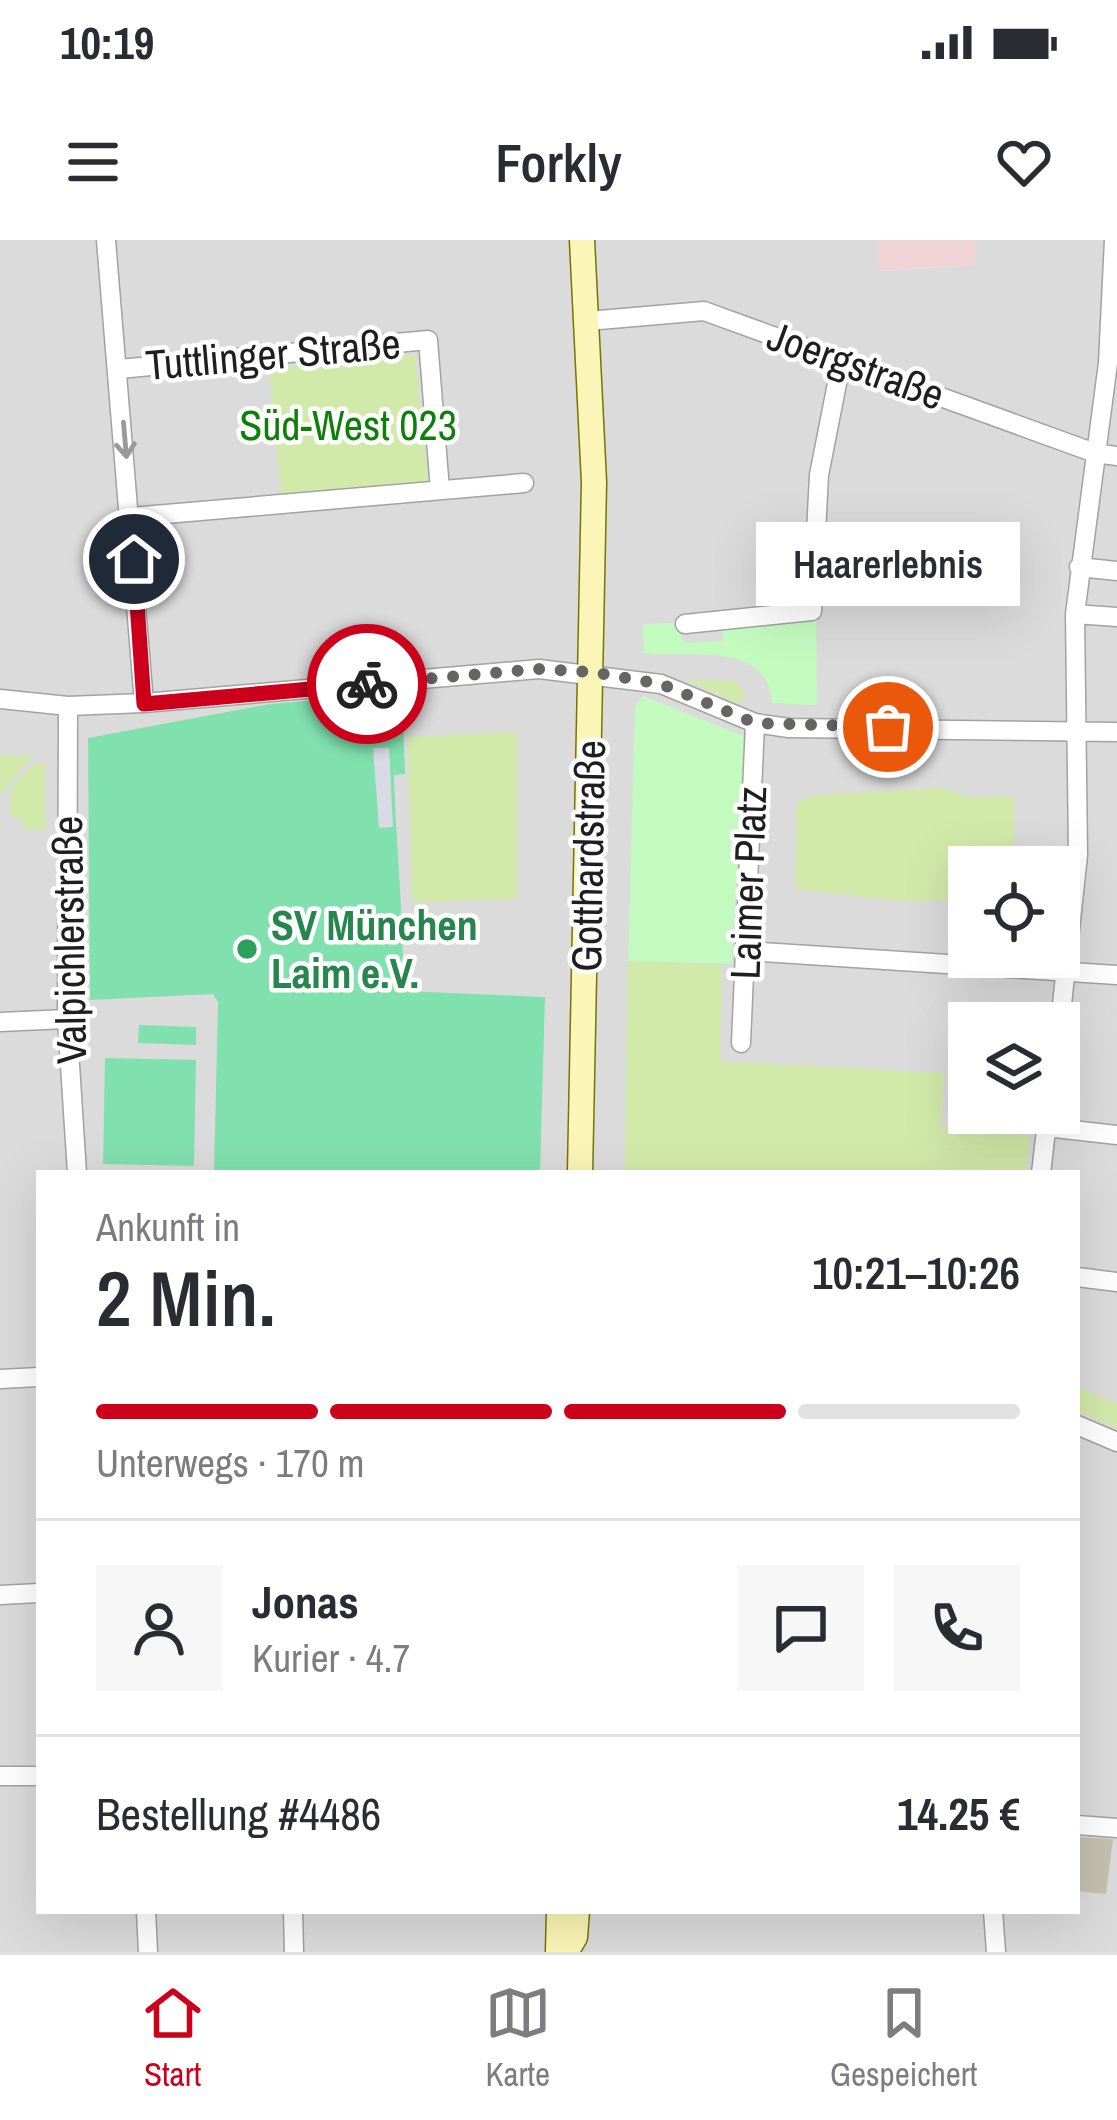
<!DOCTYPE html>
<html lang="de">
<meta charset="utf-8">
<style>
body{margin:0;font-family:"Archivo Narrow",sans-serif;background:#f7f7f7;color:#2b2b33;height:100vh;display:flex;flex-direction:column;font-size:45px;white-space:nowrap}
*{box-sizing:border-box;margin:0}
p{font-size:39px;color:#7c7c81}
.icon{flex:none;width:66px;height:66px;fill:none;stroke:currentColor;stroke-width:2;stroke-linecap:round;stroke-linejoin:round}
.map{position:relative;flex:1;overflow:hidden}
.details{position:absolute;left:36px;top:930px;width:1044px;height:744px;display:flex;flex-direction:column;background:#fff;border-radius:0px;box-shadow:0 12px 48px #0002}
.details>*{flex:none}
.fabs{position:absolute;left:948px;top:606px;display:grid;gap:24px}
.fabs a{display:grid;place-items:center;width:132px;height:132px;border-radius:0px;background:#fff;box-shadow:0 12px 48px #0002;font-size:60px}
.pin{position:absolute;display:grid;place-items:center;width:102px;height:102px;color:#fff;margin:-51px;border:6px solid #fff;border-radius:50%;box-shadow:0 3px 12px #0007}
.courier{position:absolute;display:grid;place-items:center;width:120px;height:120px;margin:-60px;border:9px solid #cc001b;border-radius:50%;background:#fff;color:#222;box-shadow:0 3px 15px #0007}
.bubble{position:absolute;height:84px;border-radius:0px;background:#fff;box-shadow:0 12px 48px #0002;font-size:39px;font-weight:600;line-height:84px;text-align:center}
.headline em{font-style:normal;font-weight:600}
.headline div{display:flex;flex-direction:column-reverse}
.headline{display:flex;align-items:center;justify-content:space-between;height:204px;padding:0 60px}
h1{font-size:78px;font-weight:600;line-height:90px}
.bar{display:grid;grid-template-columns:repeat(4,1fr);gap:18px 12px;align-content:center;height:144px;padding:0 60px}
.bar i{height:15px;border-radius:9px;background:#e1e1e2}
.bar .current{background:#cc001b}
.bar p{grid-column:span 4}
.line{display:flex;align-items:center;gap:30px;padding:0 60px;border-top:3px solid #e1e1e2}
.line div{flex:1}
.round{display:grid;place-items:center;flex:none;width:126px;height:126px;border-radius:0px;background:#f7f7f7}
.status{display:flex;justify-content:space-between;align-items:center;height:84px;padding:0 60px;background:#fff;direction:ltr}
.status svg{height:33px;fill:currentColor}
header{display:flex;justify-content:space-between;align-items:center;height:156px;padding:0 60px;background:#fff;font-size:54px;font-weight:600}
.menu{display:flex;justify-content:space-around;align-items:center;height:168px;border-top:3px solid #e1e1e2;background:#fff;font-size:33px;color:#7c7c81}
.menu a{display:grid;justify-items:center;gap:6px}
.menu .current{color:#cc001b}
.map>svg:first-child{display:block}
.residential{fill:#dcdbdb;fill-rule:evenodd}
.commercial{fill:#f0d3d5}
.construction{fill:#c4c1af}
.grass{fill:#d2eaa9}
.park{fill:#c3fac0}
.pitch{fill:#80e0ae}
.plaza{fill:#d8dae5}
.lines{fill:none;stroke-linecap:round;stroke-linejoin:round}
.street-casing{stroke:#a2a2a2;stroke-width:21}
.secondary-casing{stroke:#777403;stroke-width:27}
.street{stroke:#fff;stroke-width:18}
.secondary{stroke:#fbf5b7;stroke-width:24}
.oneway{stroke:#9a9a9a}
.done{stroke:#676563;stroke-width:12;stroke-dasharray:0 21.6}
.route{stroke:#cc001b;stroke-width:15}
.leisure-dot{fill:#2e9e5b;stroke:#fff;stroke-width:4.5}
.labels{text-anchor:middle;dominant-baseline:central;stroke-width:9;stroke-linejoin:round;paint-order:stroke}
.street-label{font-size:42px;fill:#1e1e1e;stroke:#fff}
.park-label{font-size:42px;fill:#0f7f09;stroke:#fff}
.leisure-label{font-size:42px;font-weight:bold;fill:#27864d;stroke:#fff;text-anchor:start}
</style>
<div class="status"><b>10:19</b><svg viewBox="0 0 49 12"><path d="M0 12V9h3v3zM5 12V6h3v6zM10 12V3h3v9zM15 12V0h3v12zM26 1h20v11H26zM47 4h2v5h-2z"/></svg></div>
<header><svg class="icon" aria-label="menu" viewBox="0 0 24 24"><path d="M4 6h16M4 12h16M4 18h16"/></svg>Forkly<svg class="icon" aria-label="heart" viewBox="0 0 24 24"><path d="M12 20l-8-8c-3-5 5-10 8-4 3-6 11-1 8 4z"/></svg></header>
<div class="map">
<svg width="1117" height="1712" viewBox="0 0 1117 1712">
<rect width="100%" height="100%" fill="#efeae4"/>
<!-- residential -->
<path class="residential" d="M 0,0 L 879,0 L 880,31 L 975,25 L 975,0 L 1117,0 L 1117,1712 L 0,1712 ZM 969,627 L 1059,627 L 1059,717 L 969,717 ZM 969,783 L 1059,783 L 1059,873 L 969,873 ZM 39,933 L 1077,933 L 1077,1671 L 39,1671 Z"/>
<!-- commercial -->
<path class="commercial" d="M 879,0 L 975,0 L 976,25 L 879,31 Z"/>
<!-- construction -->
<path class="construction" d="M 1077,1597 L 1113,1599 L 1106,1654 L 1077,1651 Z"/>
<!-- grass -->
<path class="grass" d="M 415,115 L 428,242 L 281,256 L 269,129 Z
M 684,439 L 737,441 L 746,455 L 737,463 Z
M 517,492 L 517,659 L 412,662 L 408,497 Z
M 33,515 L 0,555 L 0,516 Z
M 33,524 L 45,524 L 45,589 L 24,590 L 23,578 L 11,578 L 10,550 Z
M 943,548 L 968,557 L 1014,556 L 1014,627 L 969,627 L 969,657 C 909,668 854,654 795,649 L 797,562 L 815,555 Z
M 628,721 L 722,725 L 720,821 L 944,833 L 941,887 L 1030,896 L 1026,933 L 625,933 Z
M 1077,1147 L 1117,1164 L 1117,1188 L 1077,1171 Z"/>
<!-- park -->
<path class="park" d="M 816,381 L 817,465 L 772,463 C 768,399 688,419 644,413 L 643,384 L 676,383 L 684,403 L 723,401 L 722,387 Z
M 643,456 L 744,496 L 732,724 L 628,721 L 635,466 Z"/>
<!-- pitch -->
<path class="pitch" d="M 402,453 L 405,534 L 394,535 C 396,608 404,678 403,751 L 545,757 L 540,933 L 214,933 L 218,762 L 213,754 L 90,760 L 88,498 L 270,464 Z
M 139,785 L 196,787 L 196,805 L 138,803 Z
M 105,818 L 196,820 L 194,926 L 103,924 Z"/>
<!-- plaza -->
<path class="plaza" d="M 373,508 L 389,508 L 393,587 L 379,588 Z"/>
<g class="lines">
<!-- street casing -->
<g class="street-casing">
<path id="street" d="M 106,0 L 144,463
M 588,81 L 704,71 L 1095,213 L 1117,216
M 119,129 L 428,100 L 440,250
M 131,277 L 524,243
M 1079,327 L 1117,331
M 1075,374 L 1117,377
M 685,384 L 812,371 L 819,235 L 842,118
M 0,459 L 68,466 L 144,463 L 539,429 L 661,444 L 755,483 L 789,488 L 1117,492
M 68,466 L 67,779 L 77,933
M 745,711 L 1117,735
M 0,782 L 67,779
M 1059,792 L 1078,615 L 1075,374 L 1108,123 L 1114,0
M 741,803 L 755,483
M 1046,887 L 1117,895
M 1041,933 L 1048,873
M 1077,1037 L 1117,1042
M 0,1139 L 39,1137
M 1077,1185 L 1117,1202
M 0,1355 L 39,1353
M 0,1536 L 39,1536
M 1077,1585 L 1117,1588
M 146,1671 L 148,1712
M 293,1671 L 294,1712
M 993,1671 L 996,1712"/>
</g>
<!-- secondary casing -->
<g class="secondary-casing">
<path id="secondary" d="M 580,933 L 594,242 L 582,0
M 558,1712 L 559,1671
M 566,1712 L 575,1697 L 577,1671"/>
</g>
<!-- street -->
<use href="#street" class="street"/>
<!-- secondary -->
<use href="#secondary" class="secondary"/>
</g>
<!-- one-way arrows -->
<defs><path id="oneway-shaft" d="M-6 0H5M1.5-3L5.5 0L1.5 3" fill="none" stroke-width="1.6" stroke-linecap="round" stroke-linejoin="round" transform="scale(3)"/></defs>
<use class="oneway" href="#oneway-shaft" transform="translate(125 200) rotate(85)"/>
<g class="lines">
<!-- done -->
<path class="done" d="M 367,444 L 539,429 L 592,432 L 661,444 L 755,483 L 888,487"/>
<!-- route -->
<path class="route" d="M 134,319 L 144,464 L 367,444"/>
</g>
<!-- markers -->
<circle class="leisure-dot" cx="247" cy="709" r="12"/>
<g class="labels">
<!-- street labels -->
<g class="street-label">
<text transform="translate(273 114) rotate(-5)">Tuttlinger Straße</text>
<text transform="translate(856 125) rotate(20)">Joergstraße</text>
<text transform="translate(588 616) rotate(-89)">Gotthardstraße</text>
<text transform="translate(748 643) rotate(-88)">Laimer Platz</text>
<text transform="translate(69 700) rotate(-91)">Valpichlerstraße</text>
</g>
<!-- park labels -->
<g class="park-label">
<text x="348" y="185">Süd-West 023</text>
</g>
<!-- leisure labels -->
<g class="leisure-label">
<text x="271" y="685">SV München<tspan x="271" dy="48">Laim e.V.</tspan></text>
</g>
</g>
</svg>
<div class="fabs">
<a><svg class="icon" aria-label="locate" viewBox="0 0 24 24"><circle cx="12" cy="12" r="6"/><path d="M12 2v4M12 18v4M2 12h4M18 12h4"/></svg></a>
<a><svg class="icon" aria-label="layers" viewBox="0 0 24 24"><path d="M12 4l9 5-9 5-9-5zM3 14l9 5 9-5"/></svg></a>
</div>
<div class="pin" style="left:888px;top:487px;background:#ea580c"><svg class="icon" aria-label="bag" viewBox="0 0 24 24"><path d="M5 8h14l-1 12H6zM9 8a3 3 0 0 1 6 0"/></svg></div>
<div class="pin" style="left:134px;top:319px;background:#1f2937"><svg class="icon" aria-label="home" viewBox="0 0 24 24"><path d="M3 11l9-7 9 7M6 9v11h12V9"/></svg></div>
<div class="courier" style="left:367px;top:444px"><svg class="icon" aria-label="bike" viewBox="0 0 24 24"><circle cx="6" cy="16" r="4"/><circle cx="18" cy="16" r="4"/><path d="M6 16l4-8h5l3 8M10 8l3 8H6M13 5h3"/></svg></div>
<div class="bubble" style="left:756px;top:282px;width:264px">Haarerlebnis</div>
<section class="details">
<div class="headline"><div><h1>2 Min.</h1><p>Ankunft in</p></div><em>10:21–10:26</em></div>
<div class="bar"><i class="current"></i><i class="current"></i><i class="current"></i><i></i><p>Unterwegs · 170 m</p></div>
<div class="line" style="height:216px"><a class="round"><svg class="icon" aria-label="person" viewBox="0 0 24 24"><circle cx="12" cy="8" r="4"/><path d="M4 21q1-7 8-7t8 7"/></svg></a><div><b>Jonas</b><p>Kurier · 4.7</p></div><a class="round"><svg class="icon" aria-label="chat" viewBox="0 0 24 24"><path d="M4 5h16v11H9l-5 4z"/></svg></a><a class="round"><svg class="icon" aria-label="phone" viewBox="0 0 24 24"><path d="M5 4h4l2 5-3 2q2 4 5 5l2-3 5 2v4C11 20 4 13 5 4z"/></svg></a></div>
<div class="line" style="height:156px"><div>Bestellung #4486</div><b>14.25 €</b></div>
</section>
</div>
<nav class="menu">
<a class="current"><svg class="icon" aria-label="home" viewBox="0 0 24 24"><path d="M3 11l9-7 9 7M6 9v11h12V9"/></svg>Start</a>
<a><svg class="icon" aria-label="map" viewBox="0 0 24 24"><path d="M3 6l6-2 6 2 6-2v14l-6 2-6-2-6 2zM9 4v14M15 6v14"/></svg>Karte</a>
<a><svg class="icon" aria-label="saved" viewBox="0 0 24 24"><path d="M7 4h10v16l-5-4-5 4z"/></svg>Gespeichert</a>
</nav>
